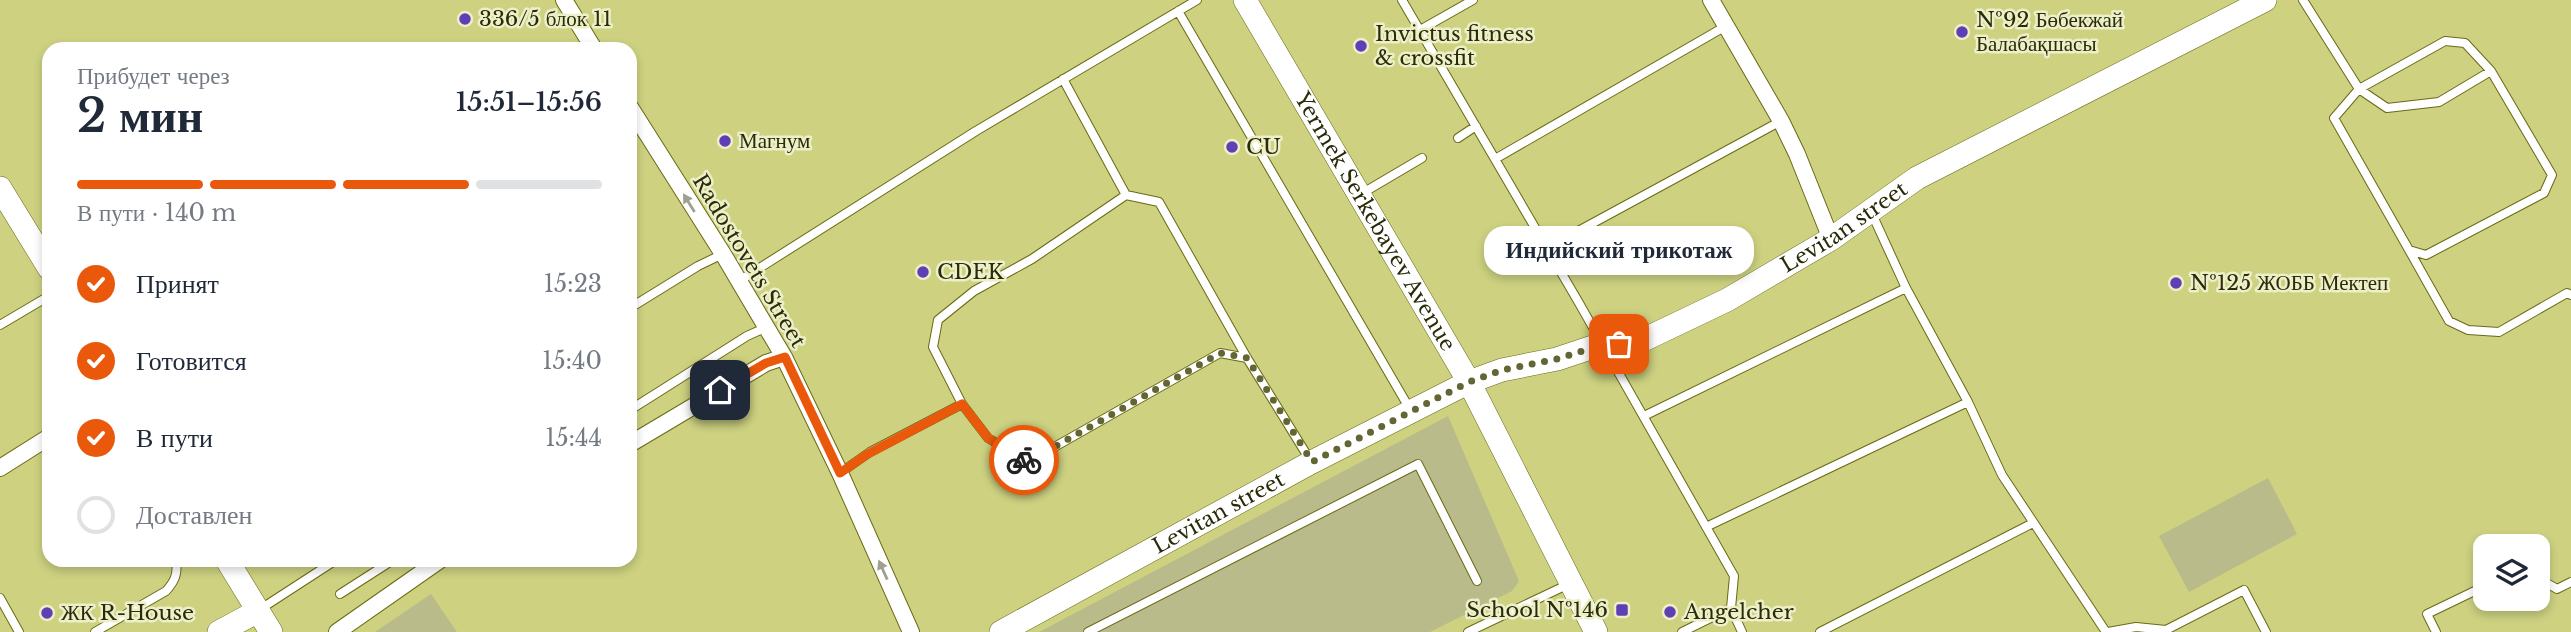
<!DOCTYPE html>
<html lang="ru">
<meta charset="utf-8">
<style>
body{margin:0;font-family:"Libre Baskerville",serif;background:#f2f2f3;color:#1f2937;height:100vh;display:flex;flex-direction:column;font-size:26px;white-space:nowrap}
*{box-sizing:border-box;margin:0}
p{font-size:23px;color:#747a83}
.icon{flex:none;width:38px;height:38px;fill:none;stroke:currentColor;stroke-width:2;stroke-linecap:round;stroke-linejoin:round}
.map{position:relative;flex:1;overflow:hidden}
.details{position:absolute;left:42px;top:42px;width:595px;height:525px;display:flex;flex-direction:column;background:#fff;border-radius:21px;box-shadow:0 4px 10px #0003}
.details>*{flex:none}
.fabs{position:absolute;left:2473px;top:534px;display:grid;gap:14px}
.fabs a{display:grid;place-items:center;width:77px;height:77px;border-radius:14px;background:#fff;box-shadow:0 4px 10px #0003;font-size:35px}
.pin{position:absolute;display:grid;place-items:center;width:60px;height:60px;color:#fff;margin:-30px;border-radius:14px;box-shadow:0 4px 10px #0006}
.courier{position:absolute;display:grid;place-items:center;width:70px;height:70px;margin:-35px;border:5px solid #ea580c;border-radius:50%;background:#fff;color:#222;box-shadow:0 2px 9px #0007}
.bubble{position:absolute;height:49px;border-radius:21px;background:#fff;box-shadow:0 4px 10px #0003;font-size:23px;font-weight:600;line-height:49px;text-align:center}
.head em{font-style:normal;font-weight:600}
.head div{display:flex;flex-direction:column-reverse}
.head{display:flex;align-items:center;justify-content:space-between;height:119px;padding:0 35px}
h1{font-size:46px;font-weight:600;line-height:52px}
.bar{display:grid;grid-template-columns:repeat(4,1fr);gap:10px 7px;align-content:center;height:84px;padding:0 35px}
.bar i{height:9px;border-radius:5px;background:#e0e1e3}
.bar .current{background:#ea580c}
.bar p{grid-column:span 4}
ol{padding:0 35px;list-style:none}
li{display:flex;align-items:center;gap:21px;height:77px}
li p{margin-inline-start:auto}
li .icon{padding:7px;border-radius:50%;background:#ea580c;color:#fff;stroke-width:4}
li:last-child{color:#747a83}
li i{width:38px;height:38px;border:4px solid #e0e1e3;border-radius:50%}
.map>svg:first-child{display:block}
.green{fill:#b9bb8a}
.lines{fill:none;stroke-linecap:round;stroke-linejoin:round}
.lane-casing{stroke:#696a15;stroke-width:10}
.street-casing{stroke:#696a15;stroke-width:18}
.secondary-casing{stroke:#696a15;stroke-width:24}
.lane{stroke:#fff;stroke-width:8}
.street{stroke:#fff;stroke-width:16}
.secondary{stroke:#fff;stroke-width:23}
.oneway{fill:#9fa090}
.done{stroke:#636533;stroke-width:7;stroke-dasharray:0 12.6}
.route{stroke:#ea580c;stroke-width:9}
.poi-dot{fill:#5f3eb6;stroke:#ecefc7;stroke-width:2.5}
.labels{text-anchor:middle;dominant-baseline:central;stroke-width:5;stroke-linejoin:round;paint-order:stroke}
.poi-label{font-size:21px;fill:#2a2b09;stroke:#ecefc7;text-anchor:start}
.street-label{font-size:21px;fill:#2a2b09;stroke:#ecefc7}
</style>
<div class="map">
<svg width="2571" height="632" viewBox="0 0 2571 632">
<rect width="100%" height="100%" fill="#cdd180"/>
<!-- green -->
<path class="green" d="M 1448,416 L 1519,581 L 1512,591 L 1430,632 L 1039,632 Z
M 2268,478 L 2297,534 L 2189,592 L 2159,536 Z
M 431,594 L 457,632 L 375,632 Z"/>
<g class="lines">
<!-- lane casing -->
<g class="lane-casing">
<path id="lane" d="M 1402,0 L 1579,303 L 1734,576 L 1731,608 L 1742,632
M 2303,0 L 2359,89 L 2387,108 L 2439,102 L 2491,71 L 2552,175 L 2544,193 L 2426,255 L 2409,250 L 2334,118 L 2359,89 L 2445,41 L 2465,43 L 2491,71
M 1178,11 L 1411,411
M 1420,30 L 1473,0
M 1063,79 L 1126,195
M 1458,138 L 1476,126
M 1495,159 L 1726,26
M 1361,194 L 1422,158
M 1872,214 L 1906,288 L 1968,402 L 2002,475 L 2106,632
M 1547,248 L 1781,121
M 2409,250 L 2449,321 L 2468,330 L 2499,332 L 2567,293 L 2571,295
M 739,281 L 976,131 L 1197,0
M 630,308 L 698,266 L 723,254
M 0,325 L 49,296
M 962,404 L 988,438 L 1028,462 L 1220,353 L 1247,358
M 630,410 L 747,336 L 767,327
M 1644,416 L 1906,288
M 840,473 L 870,452 L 962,404 L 933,347 L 938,320 L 974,291 L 1032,259 L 1126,195 L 1159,202 L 1247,358 L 1310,460
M 1706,527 L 1968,402
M 2538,578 L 2557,589 L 2571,582
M 340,594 L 393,560
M 0,598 L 19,632
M 259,610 L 336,560
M 95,632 L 166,591 C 175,581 178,574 176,560
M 1088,632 L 1418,464 L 1477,581
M 1468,632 L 1569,584
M 1682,632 L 1731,608
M 1820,632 L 2033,523
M 2108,632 L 2136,627 L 2166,630 L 2244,590 L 2266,632
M 2436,632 L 2427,614 L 2485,586"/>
</g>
<!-- street casing -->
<g class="street-casing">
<path id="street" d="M 564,0 L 594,49
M 1711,0 L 1781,121 L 1797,154 L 1831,239
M 630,107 L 723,254 L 784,357 L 840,473 L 911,632
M 630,444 L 766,363 L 784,357
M 0,468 L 49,437
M 337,632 L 440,560"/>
</g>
<!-- secondary casing -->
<g class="secondary-casing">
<g id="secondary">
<path id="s1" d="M 1245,0 L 1469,382 L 1596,632"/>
<path d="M 0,188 L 49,268"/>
<path d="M 227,560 L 271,632"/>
<path d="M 219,632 L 258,611"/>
<path id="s2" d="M 1001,632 L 1312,462 L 1469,382 L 1502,370 L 1557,359 L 1602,344 L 1637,343 L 1727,300 L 1831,239 L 1917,178 L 2265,0"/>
</g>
</g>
<!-- lane -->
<use href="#lane" class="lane"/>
<!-- street -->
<use href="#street" class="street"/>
<!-- secondary -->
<use href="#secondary" class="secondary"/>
</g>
<!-- one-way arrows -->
<defs><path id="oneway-solid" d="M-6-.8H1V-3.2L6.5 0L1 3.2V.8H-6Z" transform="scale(1.75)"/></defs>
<g class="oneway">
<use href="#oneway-solid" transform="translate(689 203) rotate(-122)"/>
<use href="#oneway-solid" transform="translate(883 570) rotate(-114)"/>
</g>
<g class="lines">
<!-- done -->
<path class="done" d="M 1024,460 L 1028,462 L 1220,353 L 1247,358 L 1312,462 L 1469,382 L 1502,370 L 1557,359 L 1602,345 L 1619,344"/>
<!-- route -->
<path class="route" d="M 720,390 L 766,363 L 785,357 L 840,473 L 866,455 L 962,404 L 988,438 L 1024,460"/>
</g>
<!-- markers -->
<g class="poi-dot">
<circle cx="465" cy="19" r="7"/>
<circle cx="1962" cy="32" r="7"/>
<circle cx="1361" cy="46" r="7"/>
<circle cx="725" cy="141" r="7"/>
<circle cx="1232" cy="147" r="7"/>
<circle cx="923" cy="272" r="7"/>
<circle cx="2176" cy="283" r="7"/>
<rect x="1615" y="603" width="14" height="14" rx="3.5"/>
<circle cx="1670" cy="612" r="7"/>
<circle cx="47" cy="613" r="7"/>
</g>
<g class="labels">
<!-- poi labels -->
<g class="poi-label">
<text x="479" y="19">336/5 блок 11</text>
<text x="1976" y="20">№92 Бөбекжай<tspan x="1976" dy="24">Балабақшасы</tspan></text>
<text x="1375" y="34">Invictus fitness<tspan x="1375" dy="24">&amp; crossfit</tspan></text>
<text x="739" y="141">Магнум</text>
<text x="1246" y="147">CU</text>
<text x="937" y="272">CDEK</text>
<text x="2190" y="283">№125 ЖОББ Мектеп</text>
<text x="1608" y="610" text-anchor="end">School №146</text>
<text x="1684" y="612">Angelcher</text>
<text x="61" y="613">ЖК R-House</text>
</g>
<!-- street labels -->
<g class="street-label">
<text stroke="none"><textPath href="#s1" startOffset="257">Yermek Serkebayev Avenue</textPath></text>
<text stroke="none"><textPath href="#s2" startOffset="942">Levitan street</textPath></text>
<text transform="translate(749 261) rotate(59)">Radostovets Street</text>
<text stroke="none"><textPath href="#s2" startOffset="248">Levitan street</textPath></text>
</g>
</g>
</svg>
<div class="fabs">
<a><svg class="icon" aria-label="layers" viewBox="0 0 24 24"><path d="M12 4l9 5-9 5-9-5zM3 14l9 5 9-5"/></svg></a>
</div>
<div class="pin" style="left:1619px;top:344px;background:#ea580c"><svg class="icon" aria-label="bag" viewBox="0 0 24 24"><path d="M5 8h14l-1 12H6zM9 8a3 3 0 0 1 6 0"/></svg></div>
<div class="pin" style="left:720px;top:390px;background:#1f2937"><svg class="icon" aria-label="home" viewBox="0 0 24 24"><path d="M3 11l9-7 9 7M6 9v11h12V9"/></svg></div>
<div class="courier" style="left:1024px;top:460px"><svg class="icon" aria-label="bike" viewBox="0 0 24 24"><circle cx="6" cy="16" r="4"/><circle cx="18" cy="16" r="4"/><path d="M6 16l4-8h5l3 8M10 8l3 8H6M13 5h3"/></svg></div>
<div class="bubble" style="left:1484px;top:226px;width:270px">Индийский трикотаж</div>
<section class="details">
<div class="head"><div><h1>2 мин</h1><p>Прибудет через</p></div><em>15:51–15:56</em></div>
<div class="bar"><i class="current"></i><i class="current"></i><i class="current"></i><i></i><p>В пути · 140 m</p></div>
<ol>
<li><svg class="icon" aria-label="check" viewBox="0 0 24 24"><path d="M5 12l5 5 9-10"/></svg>Принят<p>15:23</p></li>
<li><svg class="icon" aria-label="check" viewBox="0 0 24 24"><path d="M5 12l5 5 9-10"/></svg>Готовится<p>15:40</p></li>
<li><svg class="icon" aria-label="check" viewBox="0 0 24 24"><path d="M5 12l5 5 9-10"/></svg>В пути<p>15:44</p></li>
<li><i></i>Доставлен</li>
</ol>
</section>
</div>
